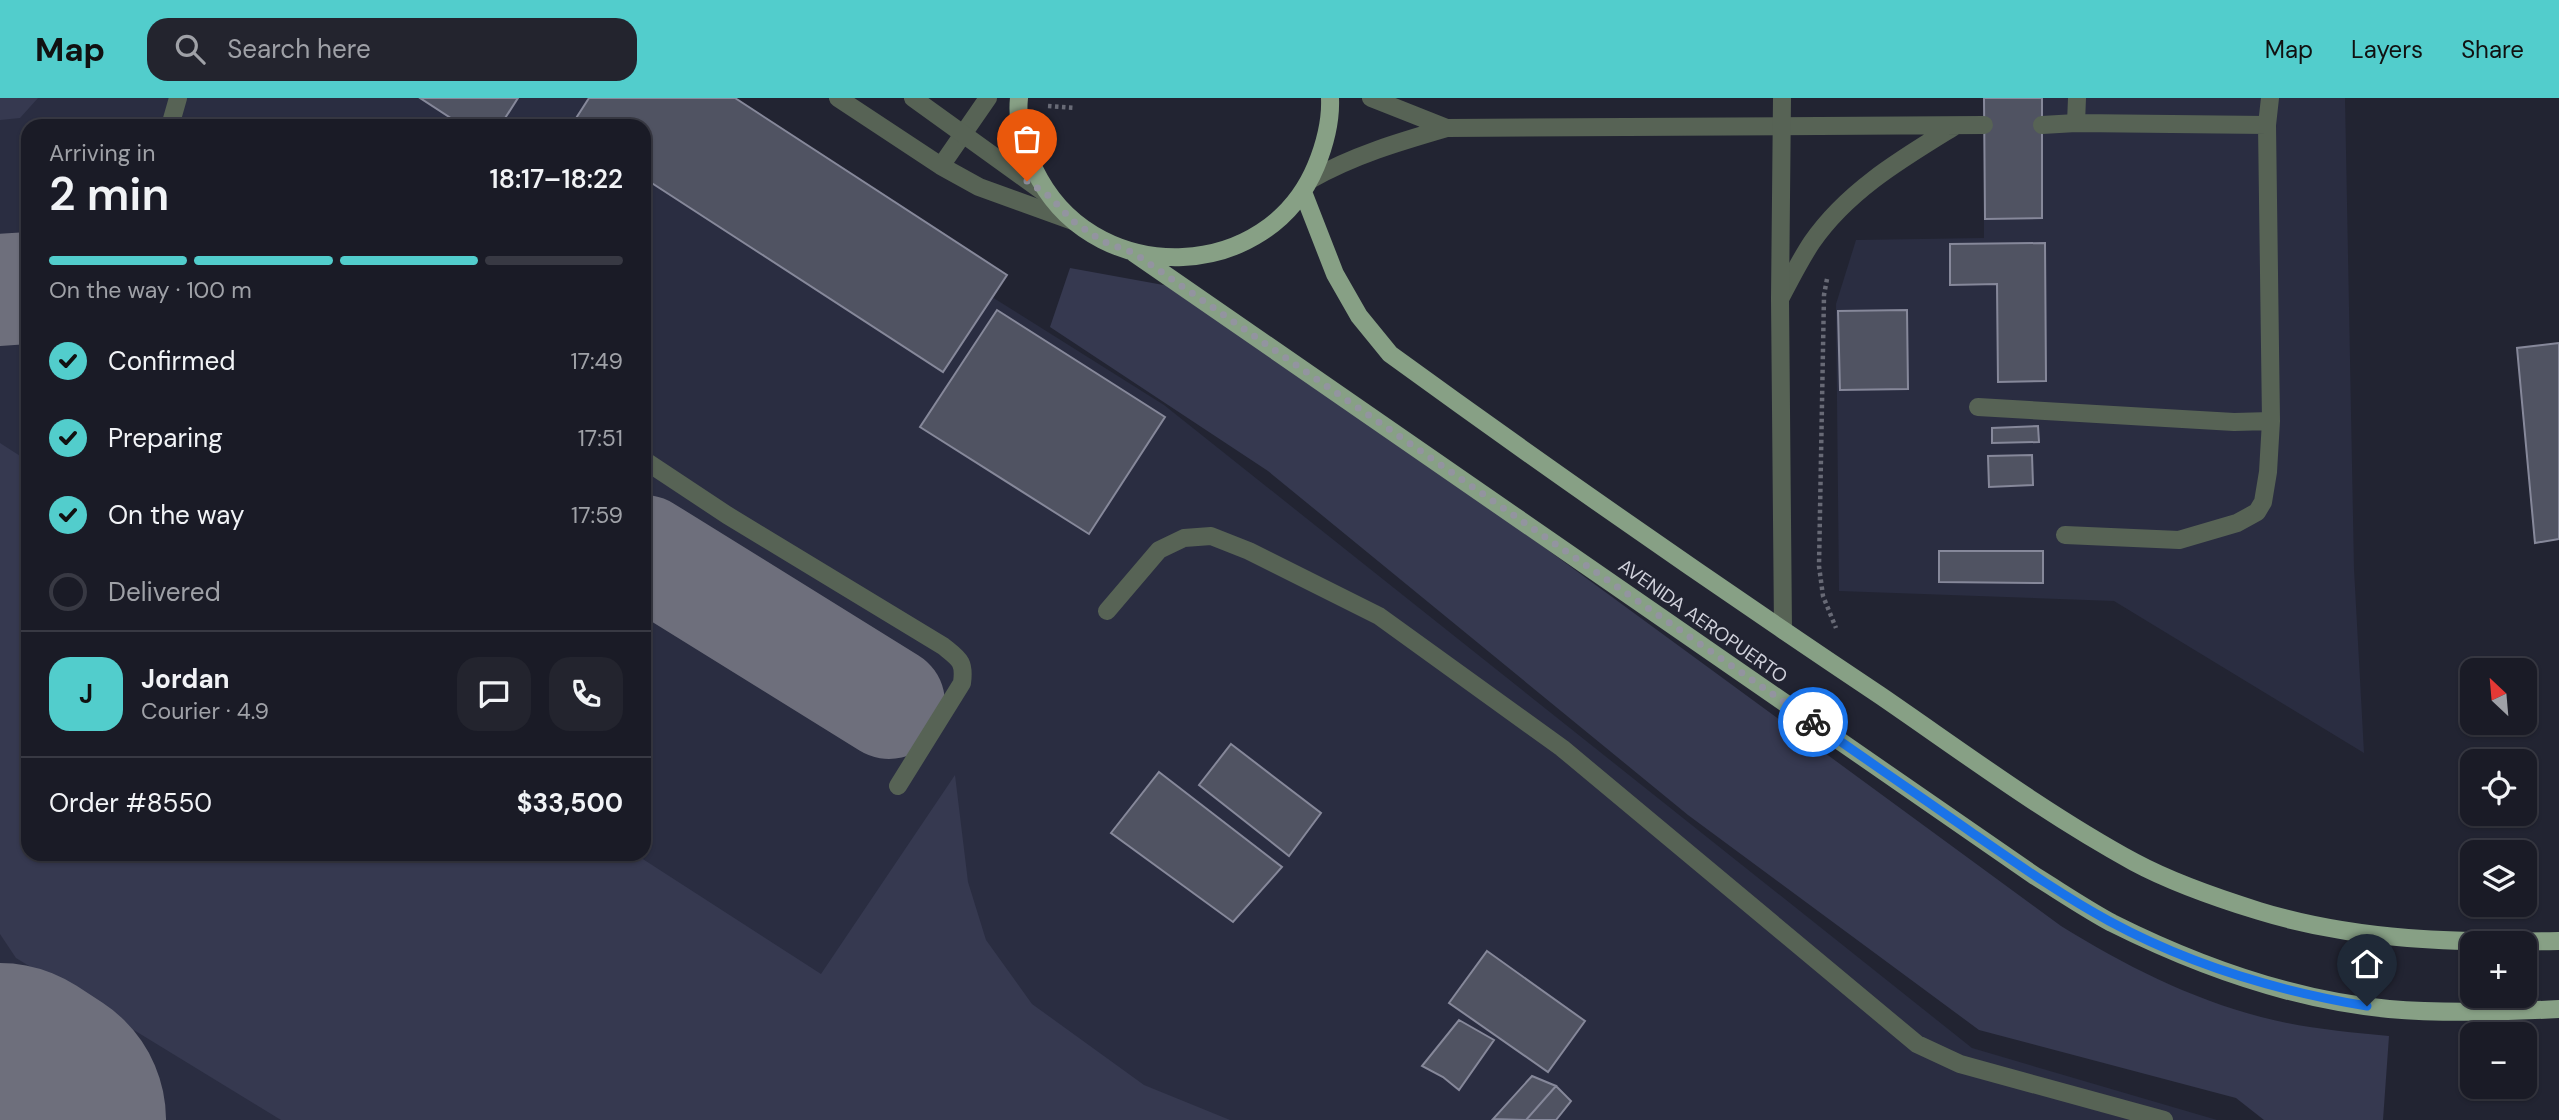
<!DOCTYPE html>
<meta charset="utf-8">
<style>
body{margin:0;font-family:"DM Sans",sans-serif;background:#23242e;color:#f1f3f6;height:100vh;display:flex;flex-direction:column;font-size:26px;white-space:nowrap}
*{box-sizing:border-box;margin:0}
p{font-size:23px;color:#9fa1a7}
.icon{flex:none;width:38px;height:38px;fill:none;stroke:currentColor;stroke-width:2;stroke-linecap:round;stroke-linejoin:round}
.map{position:relative;flex:1;overflow:hidden}
.sheet{position:absolute;left:21px;top:21px;width:630px;height:742px;display:flex;flex-direction:column;background:#1a1b26;border-radius:21px;box-shadow:0 2px 5px #0004,0 0 0 2px #383943}
.sheet>*{flex:none}
.needle{width:46px;rotate:334deg}
.tools{position:absolute;left:2460px;top:560px;display:grid;gap:14px}
.tools a{display:grid;place-items:center;width:77px;height:77px;border-radius:14px;background:#1a1b26;box-shadow:0 2px 5px #0004,0 0 0 2px #383943;font-size:35px}
.pin{position:absolute;display:grid;place-items:center;width:60px;height:60px;color:#fff;margin:-72px -30px;border-radius:50% 50% 50% 0;rotate:-45deg;box-shadow:0 0 7px #0007}
.pin .icon{rotate:45deg}
.courier{position:absolute;display:grid;place-items:center;width:70px;height:70px;margin:-35px;border:5px solid #1a73e8;border-radius:50%;background:#fff;color:#222;box-shadow:0 2px 9px #0007}
.overview em{font-style:normal;font-weight:600}
.overview div{display:flex;flex-direction:column-reverse}
.overview{display:flex;align-items:center;justify-content:space-between;height:119px;padding:0 28px}
h1{font-size:46px;font-weight:600;line-height:52px}
.bar{display:grid;grid-template-columns:repeat(4,1fr);gap:10px 7px;align-content:center;height:84px;padding:0 28px}
.bar i{height:9px;border-radius:5px;background:#383943}
.bar .on{background:#52cdcc}
.bar p{grid-column:span 4}
.line{display:flex;align-items:center;gap:18px;padding:0 28px;border-top:2px solid #383943}
.line div{flex:1}
.round{display:grid;place-items:center;flex:none;width:74px;height:74px;border-radius:21px;background:#23242e}
ol{padding:0 28px;list-style:none}
li{display:flex;align-items:center;gap:21px;height:77px}
li p{margin-inline-start:auto}
li .icon{padding:7px;border-radius:50%;background:#52cdcc;color:#111;stroke-width:4}
li:last-child{color:#9fa1a7}
li i{width:38px;height:38px;border:4px solid #383943;border-radius:50%}
header{display:flex;align-items:center;gap:42px;box-sizing:border-box;height:98px;padding:0 35px;background:#52cdcc;color:#111}
header strong{font-size:33px}
nav{display:flex;gap:38px;margin-inline-start:auto;font-size:24px}
.search{width:490px;height:63px;background:#23242e;display:flex;align-items:center;gap:18px;box-sizing:border-box;padding:0 24px;border-radius:21px;color:#9fa1a7;font-size:26px}
.map>svg:first-child{display:block}
.built{fill:#2a2d41;fill-rule:evenodd}
.green{fill:#363950}
.lines{fill:none;stroke-linecap:round;stroke-linejoin:round}
.taxiway{stroke:#6e6f7c;stroke-width:112}
.runway{stroke:#6e6f7c;stroke-width:280}
.building{fill:#505362;stroke:#86889a;stroke-width:2}
.path{stroke:#686a76;stroke-width:4.5;stroke-dasharray:3.5 3.5;stroke-linecap:butt}
.service{stroke:#576355;stroke-width:18}
.minor{stroke:#576355;stroke-width:18}
.primary{stroke:#87a085;stroke-width:18}
.done{stroke:#9394a0;stroke-width:7;stroke-dasharray:0 12.6}
.route{stroke:#1a73e8;stroke-width:9}
.labels{text-anchor:middle;dominant-baseline:central;stroke-width:5;stroke-linejoin:round;paint-order:stroke}
.street-label{font-size:19px;fill:#d0d1db;stroke:#222432}
</style>
<header>
<strong>Map</strong>
<div class="search"><svg class="icon" aria-label="search" viewBox="0 0 24 24"><circle cx="10" cy="10" r="6"/><path d="M15 15l6 6"/></svg>Search here</div>
<nav><a>Map</a><a>Layers</a><a>Share</a></nav>
</header>
<div class="map">
<svg width="2559" height="1022" viewBox="0 0 2559 1022">
<rect width="100%" height="100%" fill="#222432"/>
<!-- built -->
<path class="built" d="M 0,0 L 735,0 L 1007,177 L 992,199 L 1164,307 L 1972,950 L 2217,1022 L 0,1022 ZM 28,28 L 644,28 L 644,756 L 28,756 Z
M 1984,0 L 2345,0 L 2354,471 L 2364,655 L 2114,503 L 1839,493 L 1836,206 L 1856,142 L 1984,140 Z"/>
<!-- green -->
<path class="green" d="M 0,0 L 38,0 L 20,20 L 0,22 Z
M 1070,170 L 1169,188 L 1260,241 L 2061,828 C 2124,867 2189,900 2261,919 C 2303,930 2346,934 2389,938 L 2383,1022 L 2264,1022 L 2236,1000 L 1979,932 L 1688,717 L 1268,373 L 1050,229 Z
M 0,345 L 28,363 L 28,756 L 635,756 L 821,876 L 955,677 L 968,784 L 986,842 L 1032,906 L 1144,987 L 1230,1022 L 281,1022 L 16,860 L 0,836 Z"/>
<g class="lines">
<!-- taxiway -->
<path class="taxiway" d="M 0,192 L 28,190
M 644,453 L 889,605"/>
<!-- runway -->
<path class="runway" d="M 0,1005 L 26,1022"/>
</g>
<!-- building -->
<path class="building" d="M 420,0 L 518,0 L 500,28 L 463,28 Z
M 589,0 L 735,0 L 1007,177 L 943,274 L 644,80 L 644,28 L 571,28 Z
M 1984,0 L 2042,0 L 2042,120 L 1985,121 Z
M 2045,145 L 2046,283 L 1998,284 L 1997,186 L 1950,187 L 1950,146 Z
M 997,212 L 1165,319 L 1089,436 L 920,329 Z
M 1907,212 L 1908,291 L 1840,292 L 1838,213 Z
M 2559,245 L 2559,441 L 2535,445 L 2517,250 Z
M 2038,328 L 2039,344 L 1992,345 L 1992,330 Z
M 2032,357 L 2033,387 L 1989,389 L 1988,358 Z
M 1939,453 L 2043,453 L 2043,485 L 1939,484 Z
M 1231,646 L 1321,715 L 1289,758 L 1199,687 Z
M 1159,674 L 1282,769 L 1233,824 L 1111,735 Z
M 1487,853 L 1585,923 L 1548,974 L 1449,905 Z
M 1459,922 L 1494,942 L 1459,992 L 1443,979 L 1422,968 Z
M 1532,978 L 1556,988 L 1526,1022 L 1493,1021 Z
M 1556,988 L 1571,1003 L 1556,1022 L 1526,1022 Z"/>
<g class="lines">
<!-- path -->
<path class="path" d="M 1048,8 L 1075,10
M 1827,181 L 1824,197 L 1819,468 L 1823,498 L 1836,530"/>
<!-- service -->
<path class="service" d="M 838,0 L 941,68 L 979,89 L 1073,123
M 1371,0 L 1447,30
M 2076,25 L 2077,0
M 2267,27 L 2270,0
M 170,28 L 178,0
M 941,68 L 988,0
M 1310,82 C 1354,57 1399,44 1447,30 L 1984,27
M 1780,201 C 1790,182 1800,162 1812,144 C 1848,92 1903,60 1955,28
M 1978,309 L 2234,324 L 2271,323 L 2267,27 L 2076,25 L 2042,27
M 644,362 L 727,417 L 943,548 C 959,561 965,563 962,585 L 898,688
M 2065,437 L 2179,442 L 2237,425 L 2257,414 L 2263,404 L 2268,374 L 2271,323
M 1107,513 L 1159,452 L 1184,440 L 1211,438 L 1249,453 L 1379,518 L 1562,650 L 1917,946 L 1960,966 L 2164,1022"/>
<!-- minor -->
<path class="minor" d="M 913,0 L 1049,98
M 1782,0 L 1780,201 L 1783,532"/>
<!-- primary -->
<path class="primary" d="M 1019,0 C 1016,28 1026,58 1040,82 C 1101,190 1268,184 1316,68 C 1325,46 1331,23 1330,0
M 1303,94 L 1335,176 L 1359,218 L 1390,256 C 1551,373 1715,487 1881,598 C 1964,655 2046,716 2134,764 C 2173,785 2217,800 2259,813 C 2356,843 2459,845 2559,843
M 1134,155 L 2035,778 C 2061,794 2086,811 2112,825 C 2198,868 2293,902 2389,911 C 2446,916 2503,914 2559,911"/>
</g>
<g class="lines">
<!-- done -->
<path class="done" d="M 1027,83 L 1049,98 L 1073,123 L 1102,143 L 1134,155 L 1813,624"/>
<!-- route -->
<path class="route" d="M 1813,624 C 1865,661 1918,697 1971,734 C 2016,765 2061,797 2109,823 C 2190,867 2277,893 2367,908"/>
</g>
<g class="labels">
<!-- street labels -->
<g class="street-label">
<text transform="translate(1703 523) rotate(35)">AVENIDA AEROPUERTO</text>
</g>
</g>
</svg>
<div class="tools">
<a><svg class="needle" viewBox="-14 -14 28 28"><path d="M0-13l5 13h-10z" fill="#e53935"/><path d="M0 13l5-13h-10z" fill="#9fa1a7"/></svg></a>
<a><svg class="icon" aria-label="locate" viewBox="0 0 24 24"><circle cx="12" cy="12" r="6"/><path d="M12 2v4M12 18v4M2 12h4M18 12h4"/></svg></a>
<a><svg class="icon" aria-label="layers" viewBox="0 0 24 24"><path d="M12 4l9 5-9 5-9-5zM3 14l9 5 9-5"/></svg></a>
<a>+</a>
<a>−</a>
</div>
<div class="pin" style="left:1027px;top:83px;background:#ea580c"><svg class="icon" aria-label="bag" viewBox="0 0 24 24"><path d="M5 8h14l-1 12H6zM9 8a3 3 0 0 1 6 0"/></svg></div>
<div class="pin" style="left:2367px;top:908px;background:#1f2937"><svg class="icon" aria-label="home" viewBox="0 0 24 24"><path d="M3 11l9-7 9 7M6 9v11h12V9"/></svg></div>
<div class="courier" style="left:1813px;top:624px"><svg class="icon" aria-label="bike" viewBox="0 0 24 24"><circle cx="6" cy="16" r="4"/><circle cx="18" cy="16" r="4"/><path d="M6 16l4-8h5l3 8M10 8l3 8H6M13 5h3"/></svg></div>
<section class="sheet">
<div class="overview"><div><h1>2 min</h1><p>Arriving in</p></div><em>18:17–18:22</em></div>
<div class="bar"><i class="on"></i><i class="on"></i><i class="on"></i><i></i><p>On the way · 100 m</p></div>
<ol>
<li><svg class="icon" aria-label="check" viewBox="0 0 24 24"><path d="M5 12l5 5 9-10"/></svg>Confirmed<p>17:49</p></li>
<li><svg class="icon" aria-label="check" viewBox="0 0 24 24"><path d="M5 12l5 5 9-10"/></svg>Preparing<p>17:51</p></li>
<li><svg class="icon" aria-label="check" viewBox="0 0 24 24"><path d="M5 12l5 5 9-10"/></svg>On the way<p>17:59</p></li>
<li><i></i>Delivered</li>
</ol>
<div class="line" style="height:126px"><b class="round" style="background:#52cdcc;color:#111">J</b><div><b>Jordan</b><p>Courier · 4.9</p></div><a class="round"><svg class="icon" aria-label="chat" viewBox="0 0 24 24"><path d="M4 5h16v11H9l-5 4z"/></svg></a><a class="round"><svg class="icon" aria-label="phone" viewBox="0 0 24 24"><path d="M5 4h4l2 5-3 2q2 4 5 5l2-3 5 2v4C11 20 4 13 5 4z"/></svg></a></div>
<div class="line" style="height:91px"><div>Order #8550</div><b>$33,500</b></div>
</section>
</div>
